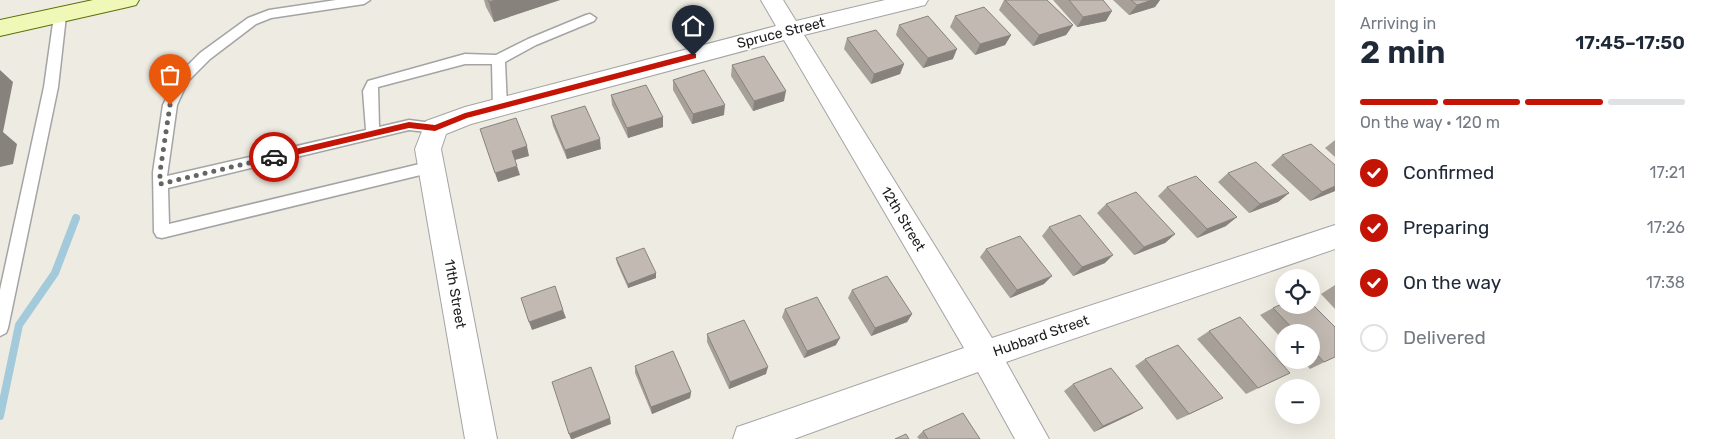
<!DOCTYPE html>
<meta charset="utf-8">
<style>
body{margin:0;font-family:Rubik,sans-serif;background:#f6f6f7;color:#1f2937;height:100vh;display:flex;flex-direction:column;font-size:19px;white-space:nowrap}
*{box-sizing:border-box;margin:0}
p{font-size:16px;color:#747a83}
.icon{flex:none;width:28px;height:28px;fill:none;stroke:currentColor;stroke-width:2;stroke-linecap:round;stroke-linejoin:round}
.map{position:relative;flex:1;overflow:hidden}
.panel{display:flex;flex-direction:column;background:#fff;width:375px}
.panel>*{flex:none}
.fabs{position:absolute;left:1275px;top:269px;display:grid;gap:10px}
.fabs a{display:grid;place-items:center;width:45px;height:45px;border-radius:50%;background:#fff;box-shadow:0 5px 20px #0002;font-size:25px}
.pin{position:absolute;display:grid;place-items:center;width:42px;height:42px;color:#fff;margin:-51px -21px;border-radius:50% 50% 50% 0;rotate:-45deg;box-shadow:0 0 5px #0007}
.pin .icon{rotate:45deg}
.courier{position:absolute;display:grid;place-items:center;width:50px;height:50px;margin:-25px;border:4px solid #c41405;border-radius:50%;background:#fff;color:#222;box-shadow:0 1px 6px #0007}
.headline em{font-style:normal;font-weight:600}
.headline div{display:flex;flex-direction:column-reverse}
.headline{display:flex;align-items:center;justify-content:space-between;height:85px;padding:0 25px}
h1{font-size:32px;font-weight:600;line-height:38px}
.bar{display:grid;grid-template-columns:repeat(4,1fr);gap:8px 5px;align-content:center;height:60px;padding:0 25px}
.bar i{height:6px;border-radius:4px;background:#e0e1e3}
.bar .active{background:#c41405}
.bar p{grid-column:span 4}
ol{padding:0 25px;list-style:none}
li{display:flex;align-items:center;gap:15px;height:55px}
li p{margin-inline-start:auto}
li .icon{padding:5px;border-radius:50%;background:#c41405;color:#fff;stroke-width:4}
li:last-child{color:#747a83}
li i{width:28px;height:28px;border:2px solid #e0e1e3;border-radius:50%}
main{display:flex;flex:1;min-height:0}
.map>svg:first-child{display:block}
.lines{fill:none;stroke-linecap:round;stroke-linejoin:round}
.stream{stroke:#a3cadb;stroke-width:8}
.lane-casing{stroke:#a4a4a4;stroke-width:3}
.street-casing{stroke:#a4a4a4;stroke-width:2}
.secondary-casing{stroke:#5c7007;stroke-width:2}
.lane{fill:#fff;fill-rule:evenodd}
.street{fill:#fff;fill-rule:evenodd}
.secondary{fill:#eff8b6;fill-rule:evenodd}
.wall{fill:#a7a099}
.shaded-wall{fill:#88827d}
.building{fill:#c2bab2;stroke:#88827d}
.route{fill:#c41405}
.done{stroke:#666562;stroke-width:5;stroke-dasharray:0 9}
.labels{text-anchor:middle;dominant-baseline:central;stroke-width:4;stroke-linejoin:round;paint-order:stroke}
.street-label{font-size:14px;fill:#1d1d1d;stroke:#fff}
</style>
<main>
<div class="map">
<svg width="1335" height="439" viewBox="0 0 1335 439">
<rect width="100%" height="100%" fill="#eeebe2"/>
<g class="lines">
<!-- stream -->
<path class="stream" d="M 0,416 L 19,325 L 55,273 L 76,218"/>
<!-- lane casing -->
<g class="lane-casing">
<path id="lane" d="M 336,0 L 370,0 L 364,4 L 271,18 L 256,24 L 210,59 L 188,81 L 177,105 L 167,176 L 366,130 L 363,91 L 368,81 L 465,54 L 496,55 L 528,39 L 586,15 L 590,14 L 596,18 L 594,21 L 536,45 L 505,62 L 507,107 L 505,111 L 500,112 L 493,107 L 492,64 L 465,64 L 378,87 L 379,127 L 409,120 L 440,124 L 442,128 L 440,132 L 435,133 L 409,130 L 168,188 L 169,224 L 432,161 L 437,163 L 439,167 L 437,171 L 162,238 L 157,237 L 154,232 L 153,172 L 163,105 L 178,75 L 200,53 L 248,18 L 269,10 Z
M 60,12 L 66,16 L 58,87 L 8,328 L 6,333 L 0,336 L 0,290 L 44,87 L 54,16 Z"/>
</g>
<!-- street casing -->
<g class="street-casing">
<path id="street" d="M 761,0 L 783,0 L 796,21 L 885,0 L 928,0 L 925,5 L 917,7 L 804,35 L 992,338 L 1335,225 L 1335,249 L 1006,362 L 1049,439 L 1015,439 L 978,372 L 794,439 L 733,439 L 737,427 L 749,423 L 964,348 L 784,40 L 471,124 L 446,134 L 441,149 L 497,439 L 465,439 L 415,149 L 426,121 L 465,107 L 776,26 Z"/>
</g>
<!-- secondary casing -->
<g class="secondary-casing">
<path id="secondary" d="M 93,0 L 139,0 L 136,5 L 128,7 L 0,36 L 0,20 Z"/>
</g>
<!-- lane -->
<use href="#lane" class="lane"/>
<!-- street -->
<use href="#street" class="street"/>
<!-- secondary -->
<use href="#secondary" class="secondary"/>
</g>
<!-- wall -->
<path class="wall" d="M 484,0 L 560,0 L 494,22 L 486,7 Z
M 1004,0 L 1047,0 L 1073,25 L 1066,35 L 1033,46 L 999,10 Z
M 1053,0 L 1103,0 L 1106,21 L 1077,27 Z
M 1113,0 L 1160,0 L 1155,7 L 1129,15 Z
M 955,16 L 1011,35 L 1005,45 L 975,55 L 950,27 Z
M 899,25 L 953,59 L 923,68 L 896,35 Z
M 847,38 L 904,64 L 900,74 L 871,84 L 844,49 Z
M 732,65 L 784,101 L 753,111 L 731,76 Z
M 673,80 L 724,115 L 692,124 L 673,90 Z
M 611,95 L 663,127 L 628,138 L 612,105 Z
M 551,116 L 601,149 L 567,159 L 553,126 Z
M 1335,140 L 1335,157 L 1325,148 Z
M 1282,155 L 1335,191 L 1310,201 L 1271,165 Z
M 1228,173 L 1289,193 L 1278,202 L 1249,213 L 1218,182 Z
M 1167,187 L 1226,226 L 1197,238 L 1158,196 Z
M 1106,204 L 1175,234 L 1165,243 L 1134,255 L 1097,213 Z
M 1049,227 L 1105,263 L 1073,276 L 1042,236 Z
M 986,249 L 1044,284 L 1010,298 L 980,257 Z
M 616,258 L 656,273 L 656,278 L 628,288 L 617,263 Z
M 1335,285 L 1335,309 L 1321,294 Z
M 852,290 L 912,314 L 907,322 L 871,336 L 848,298 Z
M 1284,303 L 1284,305 L 1311,305 L 1311,303 L 1335,327 L 1335,357 L 1310,369 L 1302,360 L 1311,360 L 1311,332 L 1284,332 L 1284,341 L 1260,315 L 1273,308 Z
M 785,309 L 836,345 L 804,358 L 782,317 Z
M 1209,331 L 1277,379 L 1246,394 L 1197,339 Z
M 707,334 L 766,374 L 729,389 L 707,342 Z
M 1145,359 L 1211,404 L 1177,420 L 1135,366 Z
M 635,366 L 691,392 L 690,398 L 652,414 L 635,373 Z
M 1073,384 L 1132,414 L 1094,432 L 1064,391 Z
M 923,431 L 980,439 L 919,439 L 917,437 Z"/>
<!-- shaded-wall -->
<path class="shaded-wall" d="M 496,0 L 560,0 L 494,22 L 489,2 Z
M 1152,0 L 1160,0 L 1155,7 L 1129,15 L 1137,5 Z
M 1112,11 L 1106,21 L 1077,27 L 1083,17 Z
M 1073,25 L 1066,35 L 1033,46 L 1039,35 Z
M 1011,35 L 1005,45 L 975,55 L 980,44 Z
M 957,49 L 953,59 L 923,68 L 928,58 Z
M 904,64 L 900,74 L 871,84 L 874,74 Z
M 0,70 L 13,82 L 3,132 L 17,144 L 13,164 L 0,167 Z
M 786,91 L 784,101 L 753,111 L 754,101 Z
M 725,105 L 724,115 L 692,124 L 693,114 Z
M 663,117 L 663,127 L 628,138 L 627,128 Z
M 600,139 L 601,149 L 567,159 L 565,150 Z
M 527,146 L 529,156 L 515,160 L 512,151 Z
M 517,166 L 520,175 L 498,182 L 495,173 Z
M 1335,186 L 1335,191 L 1310,201 L 1322,192 Z
M 1289,193 L 1278,202 L 1249,213 L 1260,204 Z
M 1237,217 L 1226,226 L 1197,238 L 1207,229 Z
M 1175,234 L 1165,243 L 1134,255 L 1144,247 Z
M 1113,255 L 1105,263 L 1073,276 L 1082,267 Z
M 656,273 L 656,278 L 628,288 L 628,284 Z
M 1052,276 L 1044,284 L 1010,298 L 1017,290 Z
M 563,310 L 566,318 L 532,330 L 529,322 Z
M 912,314 L 907,322 L 871,336 L 875,328 Z
M 840,338 L 836,345 L 804,358 L 807,351 Z
M 768,367 L 766,374 L 729,389 L 730,382 Z
M 691,392 L 690,398 L 652,414 L 651,407 Z
M 1223,398 L 1211,404 L 1177,420 L 1189,414 Z
M 1143,408 L 1132,414 L 1094,432 L 1103,426 Z
M 610,418 L 611,424 L 573,439 L 571,439 L 569,434 Z"/>
<!-- building -->
<path class="building" d="M 488,0 L 496,0 L 489,2 Z
M 1005,0 L 1047,0 L 1073,25 L 1039,35 Z
M 1069,0 L 1103,0 L 1112,11 L 1083,17 Z
M 1131,0 L 1152,0 L 1137,5 Z
M 984,7 L 1011,35 L 980,44 L 955,16 Z
M 928,16 L 957,49 L 928,58 L 899,25 Z
M 876,30 L 904,64 L 874,74 L 847,38 Z
M 764,56 L 786,91 L 754,101 L 732,65 Z
M 704,70 L 725,105 L 693,114 L 673,80 Z
M 646,85 L 663,117 L 627,128 L 611,95 Z
M 585,106 L 600,139 L 565,150 L 551,116 Z
M 516,118 L 527,146 L 512,151 L 517,166 L 495,173 L 480,129 Z
M 1311,144 L 1335,165 L 1335,186 L 1322,192 L 1282,155 Z
M 1256,162 L 1289,193 L 1260,204 L 1228,173 Z
M 1196,176 L 1237,217 L 1207,229 L 1167,187 Z
M 1136,192 L 1175,234 L 1144,247 L 1106,204 Z
M 1080,215 L 1113,255 L 1082,267 L 1049,227 Z
M 1020,236 L 1052,276 L 1017,290 L 986,249 Z
M 644,248 L 656,273 L 628,284 L 616,258 Z
M 887,276 L 912,314 L 875,328 L 852,290 Z
M 555,286 L 563,310 L 529,322 L 521,298 Z
M 817,297 L 840,338 L 807,351 L 785,309 Z
M 1284,303 L 1284,305 L 1311,305 L 1311,303 L 1335,327 L 1335,357 L 1324,362 L 1311,348 L 1311,332 L 1296,332 L 1273,308 Z
M 1240,317 L 1290,373 L 1258,388 L 1209,331 Z
M 744,320 L 768,367 L 730,382 L 707,334 Z
M 1178,345 L 1223,398 L 1189,414 L 1145,359 Z
M 673,351 L 691,392 L 651,407 L 635,366 Z
M 591,367 L 610,418 L 569,434 L 552,382 Z
M 1111,368 L 1143,408 L 1103,426 L 1073,384 Z
M 963,413 L 980,439 L 928,439 L 923,431 Z
M 906,434 L 909,439 L 895,439 Z"/>
<!-- route -->
<path class="route" d="M 693,53 L 696,54 L 696,58 L 467,118 L 435,131 L 409,128 L 274,160 L 270,157 L 274,154 L 409,122 L 435,125 L 465,113 Z"/>
<g class="lines">
<!-- done -->
<path class="done" d="M 170,105 L 160,172 L 160,184 L 274,157"/>
</g>
<g class="labels">
<!-- street labels -->
<g class="street-label">
<text transform="translate(781 33) rotate(-14)">Spruce Street</text>
<text transform="translate(903 219) rotate(59)">12th Street</text>
<text transform="translate(455 294) rotate(80)">11th Street</text>
<text transform="translate(1041 336) rotate(-19)">Hubbard Street</text>
</g>
</g>
</svg>
<div class="fabs">
<a><svg class="icon" aria-label="locate" viewBox="0 0 24 24"><circle cx="12" cy="12" r="6"/><path d="M12 2v4M12 18v4M2 12h4M18 12h4"/></svg></a>
<a>+</a>
<a>−</a>
</div>
<div class="pin" style="left:170px;top:105px;background:#ea580c"><svg class="icon" aria-label="bag" viewBox="0 0 24 24"><path d="M5 8h14l-1 12H6zM9 8a3 3 0 0 1 6 0"/></svg></div>
<div class="pin" style="left:693px;top:56px;background:#1f2937"><svg class="icon" aria-label="home" viewBox="0 0 24 24"><path d="M3 11l9-7 9 7M6 9v11h12V9"/></svg></div>
<div class="courier" style="left:274px;top:157px"><svg class="icon" aria-label="car" viewBox="0 0 24 24"><path d="M5 17H2v-5l4-1 3-4h7l3 4 3 1v5h-3M9 17h6M6 11h13"/><circle cx="7" cy="17" r="2"/><circle cx="17" cy="17" r="2"/></svg></div>
</div>
<section class="panel">
<div class="headline"><div><h1>2 min</h1><p>Arriving in</p></div><em>17:45–17:50</em></div>
<div class="bar"><i class="active"></i><i class="active"></i><i class="active"></i><i></i><p>On the way · 120 m</p></div>
<ol>
<li><svg class="icon" aria-label="check" viewBox="0 0 24 24"><path d="M5 12l5 5 9-10"/></svg>Confirmed<p>17:21</p></li>
<li><svg class="icon" aria-label="check" viewBox="0 0 24 24"><path d="M5 12l5 5 9-10"/></svg>Preparing<p>17:26</p></li>
<li><svg class="icon" aria-label="check" viewBox="0 0 24 24"><path d="M5 12l5 5 9-10"/></svg>On the way<p>17:38</p></li>
<li><i></i>Delivered</li>
</ol>
</section>
</main>
